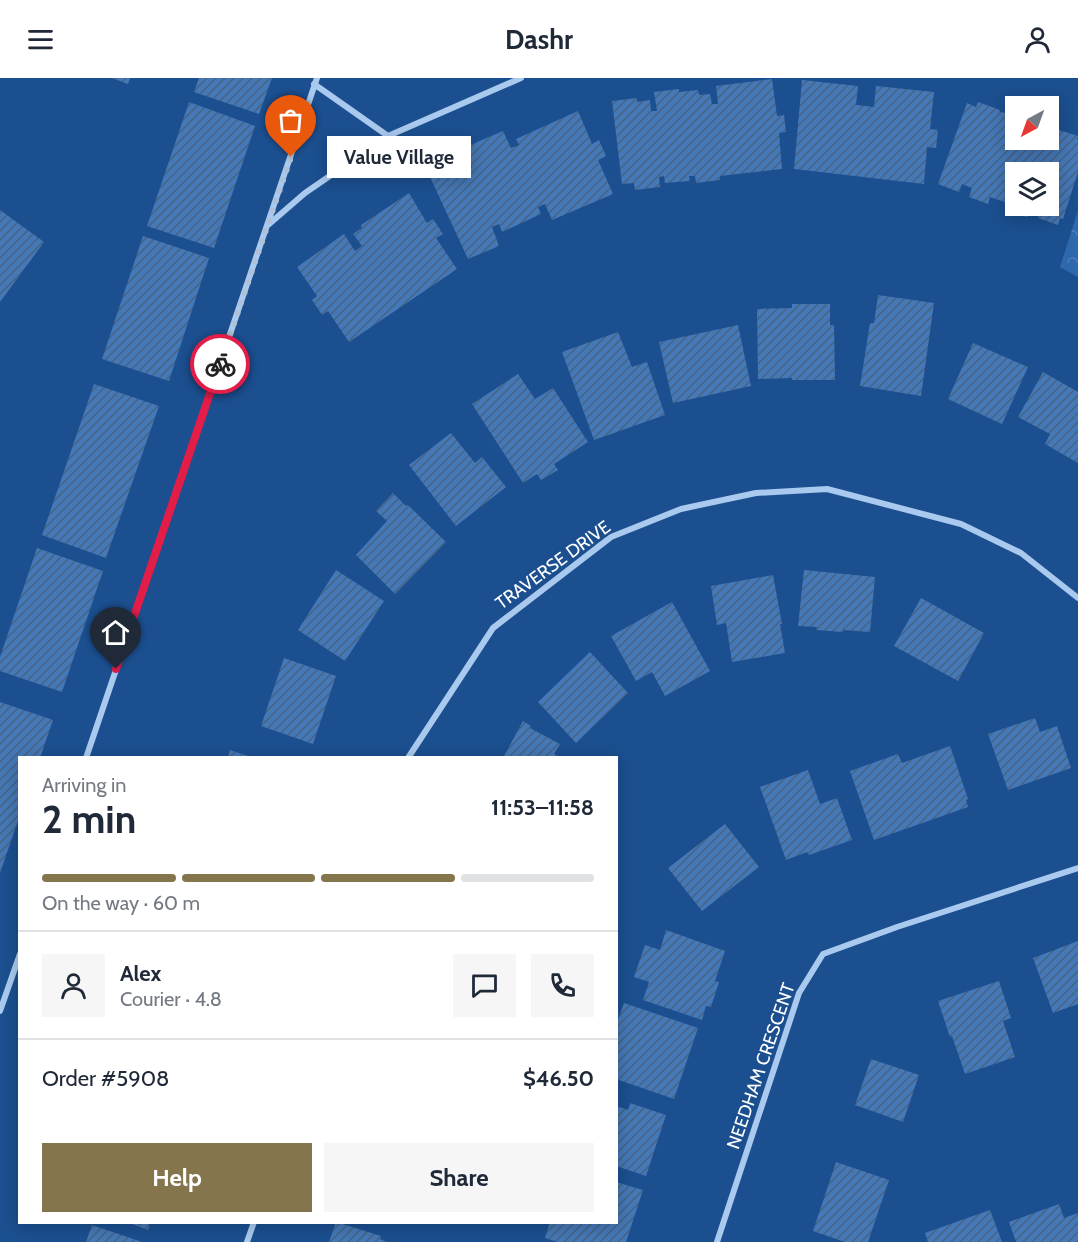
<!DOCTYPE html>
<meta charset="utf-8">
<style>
body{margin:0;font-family:Cabin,sans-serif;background:#f6f6f7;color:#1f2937;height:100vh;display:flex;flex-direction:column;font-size:22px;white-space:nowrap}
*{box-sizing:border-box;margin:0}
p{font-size:20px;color:#747a83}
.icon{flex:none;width:33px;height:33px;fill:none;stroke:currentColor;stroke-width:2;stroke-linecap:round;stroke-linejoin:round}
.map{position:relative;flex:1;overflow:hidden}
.drawer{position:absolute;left:18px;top:678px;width:600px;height:468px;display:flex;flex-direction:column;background:#fff;border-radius:0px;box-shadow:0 3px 15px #0003}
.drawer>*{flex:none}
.needle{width:39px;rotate:221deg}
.controls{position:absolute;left:1005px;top:18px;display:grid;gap:12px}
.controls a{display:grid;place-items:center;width:54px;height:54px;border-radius:0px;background:#fff;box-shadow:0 3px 15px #0003;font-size:30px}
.pin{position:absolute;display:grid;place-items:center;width:51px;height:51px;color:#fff;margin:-62px -26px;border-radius:50% 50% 50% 0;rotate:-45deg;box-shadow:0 0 6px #0007}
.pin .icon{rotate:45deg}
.courier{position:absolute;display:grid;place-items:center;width:60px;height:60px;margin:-30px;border:4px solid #e11d48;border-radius:50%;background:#fff;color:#222;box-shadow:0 2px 8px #0007}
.bubble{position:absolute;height:42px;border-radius:0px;background:#fff;box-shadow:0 3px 15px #0003;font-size:20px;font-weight:800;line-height:42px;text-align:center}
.head em{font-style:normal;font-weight:800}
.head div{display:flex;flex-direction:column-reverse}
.head{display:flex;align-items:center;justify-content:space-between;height:102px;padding:0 24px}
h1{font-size:39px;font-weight:800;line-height:45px}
.bar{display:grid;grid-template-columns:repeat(4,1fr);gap:9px 6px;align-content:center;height:72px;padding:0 24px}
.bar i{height:8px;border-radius:4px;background:#e0e1e3}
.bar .on{background:#84754c}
.bar p{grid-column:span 4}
.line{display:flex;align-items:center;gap:15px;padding:0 24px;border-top:2px solid #e0e1e3}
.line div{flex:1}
.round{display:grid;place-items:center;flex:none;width:63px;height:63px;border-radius:0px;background:#f6f6f7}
.primary-button{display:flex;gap:12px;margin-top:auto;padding:12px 24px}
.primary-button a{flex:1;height:69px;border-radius:0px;background:#84754c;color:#fff;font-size:24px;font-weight:800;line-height:69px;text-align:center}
.primary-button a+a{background:#f6f6f7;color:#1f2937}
header{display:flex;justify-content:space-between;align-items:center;height:78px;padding:0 24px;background:#fff;font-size:27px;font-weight:800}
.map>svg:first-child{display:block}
.park{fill:url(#park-crowns)}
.building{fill:url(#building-hatch);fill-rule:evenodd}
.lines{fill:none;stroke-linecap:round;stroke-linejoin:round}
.minor{stroke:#a9c9ee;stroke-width:6}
.done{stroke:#afc1d8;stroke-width:6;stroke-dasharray:0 10.8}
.route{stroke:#e11d48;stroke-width:8}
.labels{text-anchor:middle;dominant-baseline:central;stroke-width:5;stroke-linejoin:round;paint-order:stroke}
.street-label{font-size:18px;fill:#fff;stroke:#1b4f8f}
</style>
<header><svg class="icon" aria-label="menu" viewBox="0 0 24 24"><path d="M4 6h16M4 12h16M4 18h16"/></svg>Dashr<svg class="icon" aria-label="person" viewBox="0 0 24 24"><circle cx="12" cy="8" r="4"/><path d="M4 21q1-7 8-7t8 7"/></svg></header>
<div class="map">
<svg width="1078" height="1164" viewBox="0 0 1078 1164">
<defs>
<pattern id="park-crowns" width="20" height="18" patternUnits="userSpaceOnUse" patternTransform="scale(1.5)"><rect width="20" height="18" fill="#2e69ad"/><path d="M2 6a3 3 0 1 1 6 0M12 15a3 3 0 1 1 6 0" fill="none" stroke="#4d80b9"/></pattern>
<pattern id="building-hatch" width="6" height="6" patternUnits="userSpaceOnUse" patternTransform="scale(1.5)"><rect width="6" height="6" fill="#4478b7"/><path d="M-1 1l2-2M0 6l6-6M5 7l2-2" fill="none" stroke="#486282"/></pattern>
</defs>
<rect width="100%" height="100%" fill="#1b4f8f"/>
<!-- park -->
<path class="park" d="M 1078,133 L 1078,199 L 1060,189 Z"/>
<!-- building -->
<path class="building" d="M 112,0 L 130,0 L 128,6 Z
M 199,0 L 272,0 L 259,36 L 194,14 Z
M 772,1 L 777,38 L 784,37 L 786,54 L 779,55 L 782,91 L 720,98 L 720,102 L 696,105 L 695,98 L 689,98 L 690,103 L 665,105 L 664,98 L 659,99 L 660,109 L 635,112 L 634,105 L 622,106 L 612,23 L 637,20 L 637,24 L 650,22 L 651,33 L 657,33 L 654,14 L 679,11 L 679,14 L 698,12 L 699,17 L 710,16 L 712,26 L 718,26 L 716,8 Z
M 802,2 L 858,8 L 856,27 L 866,28 L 874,29 L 876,8 L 934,14 L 930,51 L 938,52 L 936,70 L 927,69 L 924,106 L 794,91 Z
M 189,24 L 255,48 L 214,170 L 147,148 Z
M 978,24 L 1000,32 L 999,33 L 1016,39 L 1016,46 L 1011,59 L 1016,60 L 1016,62 L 1029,65 L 1030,62 L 1048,62 L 1048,50 L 1055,52 L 1056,51 L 1078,58 L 1077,62 L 1078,62 L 1078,94 L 1063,141 L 1060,140 L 1058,147 L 1038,140 L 1040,133 L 1030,129 L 1027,139 L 1007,133 L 1010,126 L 990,119 L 988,126 L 969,119 L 972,110 L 962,106 L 959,114 L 938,106 L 967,25 L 976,29 ZM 1016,94 L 1048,94 L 1048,128 L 1016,128 Z
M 578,33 L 592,66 L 599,62 L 606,78 L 598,82 L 613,116 L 552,142 L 545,126 L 538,129 L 541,136 L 502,154 L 499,146 L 492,149 L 499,168 L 468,181 L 430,99 L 463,84 L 466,92 L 472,89 L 464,70 L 484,61 L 503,53 L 511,70 L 519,67 L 516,61 Z
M 409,115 L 427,145 L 433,141 L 443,156 L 436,160 L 457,191 L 349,264 L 328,233 L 322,237 L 312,222 L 317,218 L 297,189 L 344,156 L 355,173 L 362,168 L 353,156 L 362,150 L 361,147 Z
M 0,132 L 44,164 L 0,224 Z
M 143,158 L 209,180 L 169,303 L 102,281 Z
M 878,217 L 934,225 L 921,318 L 860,308 L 870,245 L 874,245 Z
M 792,226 L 830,226 L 830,247 L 834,247 L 835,302 L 792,302 L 792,300 L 758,301 L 757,231 L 792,230 Z
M 738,247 L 751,308 L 673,325 L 659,264 Z
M 618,254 L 632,289 L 647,284 L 665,337 L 594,362 L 562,274 Z
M 973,265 L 1028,289 L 1002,346 L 948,321 Z
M 1043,294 L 1078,314 L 1078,385 L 1045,366 L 1050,356 L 1018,339 Z
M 518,296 L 535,321 L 553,310 L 588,364 L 554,386 L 558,392 L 541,402 L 537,396 L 523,405 L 472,326 Z
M 94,306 L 159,328 L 106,480 L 42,457 Z
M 451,355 L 475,385 L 482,379 L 506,409 L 456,448 L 409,387 Z
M 393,415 L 406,428 L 408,427 L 446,464 L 395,516 L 356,477 L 387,443 L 376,433 Z
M 37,470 L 103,493 L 62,614 L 0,593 L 0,579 Z
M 336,492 L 384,523 L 345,583 L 298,552 Z
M 804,492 L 875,499 L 870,554 L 843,552 L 843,554 L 816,552 L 817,549 L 798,548 Z
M 773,497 L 782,546 L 780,546 L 785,575 L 732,584 L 726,545 L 717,547 L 711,508 Z
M 921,520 L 984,555 L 958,603 L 894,568 Z
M 672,524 L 710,593 L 665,618 L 652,594 L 636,603 L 611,558 Z
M 590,574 L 628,615 L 576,665 L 538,624 Z
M 284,580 L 336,598 L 313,666 L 261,648 Z
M 0,624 L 53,642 L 40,680 L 20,680 L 20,737 L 0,795 Z
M 1035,640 L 1040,654 L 1057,648 L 1071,690 L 1008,712 L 988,656 Z
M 523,643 L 531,648 L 530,650 L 560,666 L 554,676 L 562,680 L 503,680 Z
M 950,668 L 968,721 L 966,722 L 968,729 L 874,762 L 850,693 L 898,676 L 902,685 Z
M 230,672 L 251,679 L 251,680 L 228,680 Z
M 808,692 L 820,726 L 837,720 L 852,762 L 809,777 L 807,774 L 786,782 L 760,709 Z
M 725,746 L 759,789 L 702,833 L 668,790 Z
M 666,852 L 725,873 L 715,903 L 719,904 L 711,929 L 706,928 L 702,942 L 643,922 L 649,904 L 634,899 L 645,867 L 660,872 Z
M 1078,863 L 1078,926 L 1053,935 L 1033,880 Z
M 999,903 L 1011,940 L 1003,943 L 1015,979 L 965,996 L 952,958 L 950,959 L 938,923 Z
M 624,925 L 698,950 L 674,1021 L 616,1001 L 616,947 Z
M 871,981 L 919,997 L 903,1044 L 855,1027 Z
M 630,1025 L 666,1037 L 646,1098 L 616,1088 L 616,1028 L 628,1032 Z
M 836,1084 L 889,1102 L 868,1164 L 845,1164 L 813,1153 Z
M 616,1104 L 643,1112 L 626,1164 L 558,1164 L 545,1160 L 550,1144 L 616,1144 Z
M 1059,1126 L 1064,1140 L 1078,1135 L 1078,1164 L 1016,1164 L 1009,1144 Z
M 990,1132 L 1002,1164 L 928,1164 L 925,1155 Z
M 127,1144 L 150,1144 L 148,1152 Z
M 336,1144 L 381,1158 L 380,1161 L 387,1164 L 329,1164 Z
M 92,1147 L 142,1164 L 86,1164 Z"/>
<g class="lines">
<!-- minor -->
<path class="minor" d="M 314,6 L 388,58 L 521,0
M 268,147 L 305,115 L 388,58
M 86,680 L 317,0
M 408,680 L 493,550 L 611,459 L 681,431 L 756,415 L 827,411 L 961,446 L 1021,475 L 1078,520
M 0,933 L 20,876
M 247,1164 L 254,1144
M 717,1164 L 799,915 L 823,876 L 897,849 L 1078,790"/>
</g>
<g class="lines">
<!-- done -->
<path class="done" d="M 220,286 L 291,79"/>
<!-- route -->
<path class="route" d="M 116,591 L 220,286"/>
</g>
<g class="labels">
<!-- street labels -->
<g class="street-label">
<text transform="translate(553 487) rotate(-36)">TRAVERSE DRIVE</text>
<text transform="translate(761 988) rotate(-71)">NEEDHAM CRESCENT</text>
</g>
</g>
</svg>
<div class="controls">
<a><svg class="needle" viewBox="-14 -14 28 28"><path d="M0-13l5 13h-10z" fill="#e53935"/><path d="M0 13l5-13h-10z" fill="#747a83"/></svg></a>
<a><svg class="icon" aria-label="layers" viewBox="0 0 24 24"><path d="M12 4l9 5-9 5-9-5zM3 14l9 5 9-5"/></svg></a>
</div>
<div class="pin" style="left:291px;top:79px;background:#ea580c"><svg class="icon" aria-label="bag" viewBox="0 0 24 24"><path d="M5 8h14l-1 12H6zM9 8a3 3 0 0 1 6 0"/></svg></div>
<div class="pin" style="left:116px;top:591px;background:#1f2937"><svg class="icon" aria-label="home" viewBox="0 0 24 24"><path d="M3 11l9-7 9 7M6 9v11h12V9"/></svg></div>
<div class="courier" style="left:220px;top:286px"><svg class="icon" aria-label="bike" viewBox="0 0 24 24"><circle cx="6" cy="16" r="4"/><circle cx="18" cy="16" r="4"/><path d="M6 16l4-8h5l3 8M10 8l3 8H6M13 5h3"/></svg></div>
<div class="bubble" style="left:327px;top:58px;width:144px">Value Village</div>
<section class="drawer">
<div class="head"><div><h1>2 min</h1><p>Arriving in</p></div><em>11:53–11:58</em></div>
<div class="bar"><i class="on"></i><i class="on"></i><i class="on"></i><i></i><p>On the way · 60 m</p></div>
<div class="line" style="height:108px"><a class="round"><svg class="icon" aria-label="person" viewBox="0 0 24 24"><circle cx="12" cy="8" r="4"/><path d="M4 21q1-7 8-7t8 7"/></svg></a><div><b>Alex</b><p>Courier · 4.8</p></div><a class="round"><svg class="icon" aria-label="chat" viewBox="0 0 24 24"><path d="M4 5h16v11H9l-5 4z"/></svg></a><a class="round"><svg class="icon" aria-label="phone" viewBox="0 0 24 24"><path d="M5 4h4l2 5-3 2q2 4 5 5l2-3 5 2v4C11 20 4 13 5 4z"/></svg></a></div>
<div class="line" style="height:78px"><div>Order #5908</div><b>$46.50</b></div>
<div class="primary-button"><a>Help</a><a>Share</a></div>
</section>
</div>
